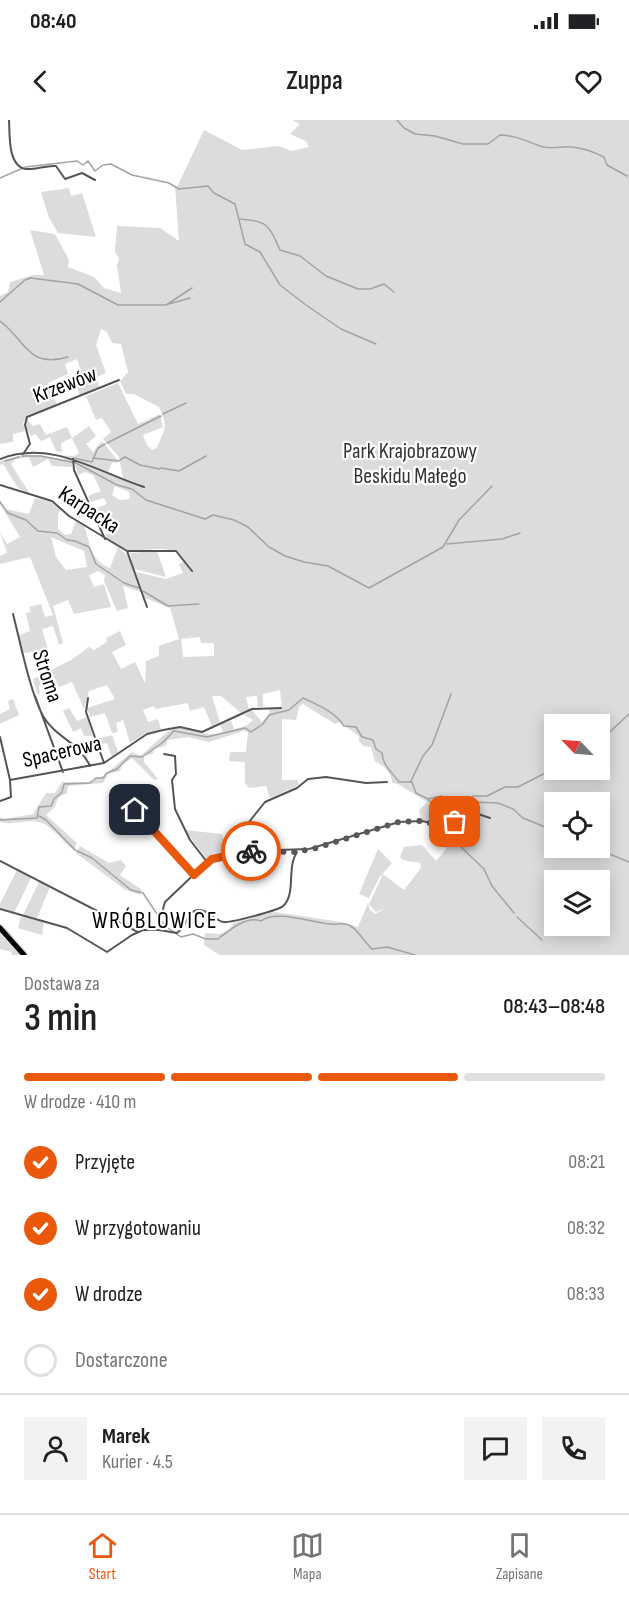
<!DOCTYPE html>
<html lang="pl">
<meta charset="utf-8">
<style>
body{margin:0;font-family:"Sofia Sans Condensed",sans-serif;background:#f2f2f2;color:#202124;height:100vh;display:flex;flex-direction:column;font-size:22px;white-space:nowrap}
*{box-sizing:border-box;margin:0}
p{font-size:20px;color:#757577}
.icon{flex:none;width:33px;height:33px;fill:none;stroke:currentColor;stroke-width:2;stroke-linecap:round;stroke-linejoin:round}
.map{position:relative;height:835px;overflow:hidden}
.side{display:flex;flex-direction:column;background:#fff;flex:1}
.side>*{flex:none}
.needle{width:39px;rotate:295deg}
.controls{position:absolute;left:544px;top:594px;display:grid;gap:12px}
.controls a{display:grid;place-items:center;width:66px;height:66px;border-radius:0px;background:#fff;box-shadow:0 3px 15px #0003;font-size:30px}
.pin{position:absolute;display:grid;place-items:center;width:51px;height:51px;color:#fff;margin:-26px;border-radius:12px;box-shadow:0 3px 9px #0006}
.courier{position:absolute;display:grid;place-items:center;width:60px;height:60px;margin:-30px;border:4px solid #ea580c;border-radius:50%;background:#fff;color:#222;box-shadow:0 2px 8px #0007}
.summary em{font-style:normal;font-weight:600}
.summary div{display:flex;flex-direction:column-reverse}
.summary{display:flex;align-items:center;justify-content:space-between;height:102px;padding:0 24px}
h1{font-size:39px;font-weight:600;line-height:45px}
.bar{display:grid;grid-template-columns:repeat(4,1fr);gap:9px 6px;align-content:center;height:72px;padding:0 24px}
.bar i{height:8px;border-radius:4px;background:#e0e0e0}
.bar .current{background:#ea580c}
.bar p{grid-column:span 4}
.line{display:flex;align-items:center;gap:15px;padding:0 24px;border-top:2px solid #e0e0e0}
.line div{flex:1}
.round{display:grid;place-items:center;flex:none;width:63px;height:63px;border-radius:0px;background:#f2f2f2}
ol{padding:0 24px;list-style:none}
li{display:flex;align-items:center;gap:18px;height:66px}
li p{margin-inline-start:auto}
li .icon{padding:6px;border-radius:50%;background:#ea580c;color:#fff;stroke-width:4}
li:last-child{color:#757577}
li i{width:33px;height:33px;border:3px solid #e0e0e0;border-radius:50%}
.status{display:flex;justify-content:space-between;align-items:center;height:42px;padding:0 30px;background:#fff;direction:ltr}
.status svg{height:16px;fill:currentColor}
header{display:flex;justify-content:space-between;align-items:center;height:78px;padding:0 24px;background:#fff;font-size:27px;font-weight:600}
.menu{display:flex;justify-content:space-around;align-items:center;height:84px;border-top:2px solid #e0e0e0;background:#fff;font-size:16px;color:#757577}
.menu a{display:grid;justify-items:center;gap:3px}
.menu .current{color:#ea580c}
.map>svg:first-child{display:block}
.green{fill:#dcdcdc;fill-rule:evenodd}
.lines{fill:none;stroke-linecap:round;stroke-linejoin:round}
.stream{stroke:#a3a3a3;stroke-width:1.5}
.primary-casing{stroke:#dbdbdb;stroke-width:8}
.minor{stroke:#555;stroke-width:2}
.primary{stroke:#000;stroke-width:5}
.done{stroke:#595959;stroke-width:6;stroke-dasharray:0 10.8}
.route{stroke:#ea580c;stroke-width:8}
.labels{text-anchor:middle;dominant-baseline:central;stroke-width:4.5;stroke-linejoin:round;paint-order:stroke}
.street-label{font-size:22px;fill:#000;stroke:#fff}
.park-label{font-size:22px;fill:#333;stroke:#fff}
.neighbourhood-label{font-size:24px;letter-spacing:1.5px;fill:#000;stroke:#fff}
</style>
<div class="status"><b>08:40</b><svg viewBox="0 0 49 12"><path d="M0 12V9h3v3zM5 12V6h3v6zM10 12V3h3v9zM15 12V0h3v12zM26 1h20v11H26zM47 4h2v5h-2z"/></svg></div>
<header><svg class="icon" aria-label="back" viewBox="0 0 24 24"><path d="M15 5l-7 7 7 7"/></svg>Zuppa<svg class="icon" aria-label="heart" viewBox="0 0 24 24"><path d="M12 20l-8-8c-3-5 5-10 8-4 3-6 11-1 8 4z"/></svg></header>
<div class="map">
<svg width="629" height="835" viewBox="0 0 629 835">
<rect width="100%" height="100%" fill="#fff"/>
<!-- green -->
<path class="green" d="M 292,0 L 629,0 L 629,835 L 220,835 L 204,825 L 205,813 L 220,814 L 229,810 L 233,803 L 252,796 L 275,792 L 341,802 L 358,807 L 368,783 L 370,790 L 375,794 L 387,787 L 376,792 L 369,784 L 383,754 L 404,770 L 421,748 L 420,743 L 403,740 L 400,737 L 404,727 L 422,725 L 436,741 L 446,729 L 446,726 L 449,725 L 440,704 L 421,700 L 419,690 L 427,682 L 398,664 L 392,663 C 392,654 384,645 375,642 L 371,627 L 363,626 L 359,621 L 359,616 L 339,602 L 335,604 L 303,584 L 299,587 L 296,600 L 282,599 L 282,660 L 297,660 L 299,665 L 270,678 L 266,666 L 249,668 L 245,663 L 245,642 L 229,641 L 230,632 L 246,632 L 248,612 L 243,611 L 209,622 L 188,617 L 168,620 L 165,626 L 154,629 L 153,634 L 144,636 L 144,642 L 158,659 L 154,660 L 132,638 L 122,645 L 120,651 L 108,654 L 103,663 L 68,666 L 67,673 L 58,678 L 55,687 L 46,695 L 77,723 L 74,730 C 64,724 52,706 42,703 C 27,698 15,706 0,702 L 0,697 L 4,699 L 33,694 L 46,673 L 55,673 L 62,662 L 88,662 L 103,656 L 132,632 L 140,636 C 148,630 167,611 172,609 C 189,604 204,619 223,612 L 220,604 L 231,601 L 234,609 L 246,606 L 253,600 L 244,595 L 252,590 L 262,602 L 269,594 L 269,589 L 282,589 L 280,570 L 263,574 L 263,587 L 258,587 L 257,576 L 246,577 L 249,590 L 241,593 L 221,576 L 212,576 L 220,602 L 212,606 L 204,587 L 190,591 L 188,583 L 156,589 L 154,586 L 143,590 L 148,602 L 158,599 L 161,609 L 146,613 L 130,623 L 123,600 L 116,603 L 118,612 L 112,613 L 105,593 L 90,597 L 87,588 L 115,579 L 107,565 L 89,571 L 84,589 L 72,562 L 59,567 L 54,557 C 46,556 42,561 39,567 L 40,574 L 37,574 L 33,559 L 71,540 L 89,527 L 94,530 L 107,522 L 106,518 L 120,511 L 126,525 L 112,532 L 121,549 L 135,542 L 145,563 L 146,541 L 159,536 L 159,526 L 179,519 L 170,488 L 145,478 L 136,452 L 166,459 L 183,453 L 179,445 L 184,440 C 168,414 124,447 105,415 L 118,410 L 109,392 L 97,396 L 94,389 L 107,384 L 104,378 L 91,382 L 88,376 L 101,371 L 93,355 L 85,352 L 78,355 L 74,341 L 136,363 L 123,358 L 119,337 L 103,319 L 111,312 L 102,298 L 96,300 L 86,276 L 118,263 L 138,304 L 160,294 L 163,307 L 143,315 L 147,325 L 152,330 L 157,328 C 164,309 169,308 159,287 L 134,274 L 126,274 L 120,261 L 128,252 L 121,224 L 112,223 L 107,212 L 101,209 L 96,225 L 106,253 L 97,257 L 99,267 L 80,276 L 73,255 L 81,252 L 77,239 L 65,244 L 68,254 L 48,263 L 57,285 L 28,295 L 23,303 L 25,311 L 13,314 L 13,322 L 0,324 L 0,176 L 8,172 L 10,162 L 33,155 L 44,155 L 30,110 L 55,114 L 69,140 L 68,147 L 94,157 L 104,168 L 121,173 L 117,145 L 119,138 L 115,132 L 117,106 L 160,108 L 179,121 L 175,66 L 177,67 L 204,10 L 242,30 L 278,26 L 292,31 L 309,27 L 306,21 L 290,14 L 300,4 ZM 115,366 L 129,372 L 130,379 L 120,380 L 112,375 ZM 200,517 L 201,523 L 214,523 L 214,536 L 183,537 L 181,519 ZM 555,604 L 600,604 L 600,650 L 555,650 ZM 555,682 L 600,682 L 600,728 L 555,728 ZM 555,760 L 600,760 L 600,806 L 555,806 Z
M 69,68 L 71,76 L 82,73 L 96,117 L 58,113 L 49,98 L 41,72 Z
M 27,299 L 33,306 L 40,304 L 46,315 L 67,307 L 72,318 L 89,306 L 96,316 L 86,324 L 93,332 L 102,321 L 119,342 L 112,343 L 108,352 L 57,335 L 74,336 L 79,333 L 72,318 L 61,323 L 62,332 L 56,331 L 50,317 L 41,321 L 35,314 L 31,316 L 26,308 Z
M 26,334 L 72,340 L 72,347 L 52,346 L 48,339 L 33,347 L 29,337 L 16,339 L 11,344 L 30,374 L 18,368 L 3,344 L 0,345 L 0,341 Z
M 35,378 L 49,381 L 61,390 L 58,393 L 58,409 L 65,415 L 71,414 L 76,401 L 84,406 C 91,425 90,440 110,448 L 118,427 L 128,436 L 141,472 L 123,466 L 128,488 L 117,491 L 104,461 L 105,455 L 98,451 L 89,455 L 94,467 L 104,464 L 111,487 L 74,494 L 68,480 L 53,486 L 63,523 L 59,525 L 53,506 L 42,509 L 48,529 L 26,533 L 23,532 L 19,515 L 30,511 L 26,493 L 31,492 L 29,487 L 41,484 L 45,497 L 53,495 L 30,437 L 0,444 L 0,436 L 7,433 L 0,412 L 7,424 L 20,417 L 0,384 L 0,380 L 5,389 L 29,394 ZM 51,417 L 84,431 L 87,447 L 66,450 L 56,437 Z
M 157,431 L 166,457 L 134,449 L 130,433 Z
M 13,579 L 19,595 L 0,604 L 0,594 L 10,589 L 8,581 Z
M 69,588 L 77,601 L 87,597 L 93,616 L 84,616 L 81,608 L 73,612 L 63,591 Z
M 112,615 L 118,632 L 112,637 L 107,623 L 99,625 L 97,619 Z
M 185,710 L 222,714 L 223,719 L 239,720 L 234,732 L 207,740 Z
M 80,726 L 109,743 L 121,740 L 126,746 L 120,755 L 142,770 L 140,775 L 124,769 L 76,733 Z
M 378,729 L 392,743 L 379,758 L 369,778 L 359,774 Z
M 17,750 L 31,758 L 14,793 L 0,788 L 0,784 Z
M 39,762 L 50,767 L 37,798 L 23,795 Z
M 21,796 L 44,801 L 42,815 L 18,808 Z
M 0,811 L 20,835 L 11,835 L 12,832 L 0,829 Z"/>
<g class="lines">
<!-- stream -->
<path class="stream" d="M 397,0 L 404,8 L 415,14 L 435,16 L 463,24 L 488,24 L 500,15 C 514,15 526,21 540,26 C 551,30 562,26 572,27 C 582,28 596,33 604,37 L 607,45 L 627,56
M 25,47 L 77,41 L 83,45 L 88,41 L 95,51 L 103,45 L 111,44 L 132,55 L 169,63 L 179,69 L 208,66 L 214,73 L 235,84 L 245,124 L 260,132 L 280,165 L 306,185 L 341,209 L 376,224
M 0,58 L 23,48
M 240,99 C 269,101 269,106 280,130 L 300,136 L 326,156 L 358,169 L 370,169 L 384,164 L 394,172
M 0,182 L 25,160 L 31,158 L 78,164 L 118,185 L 165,185 L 190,178
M 166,185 L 192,168
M 0,201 C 26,220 27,249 68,237
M 163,294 L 186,283
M 107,323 L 161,296
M 22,336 L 41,336 L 76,343 L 117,365 L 132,369 L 146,380 L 205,399 L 213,395 L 234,400 L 248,407 L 269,427 L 285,436 L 304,442 L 328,446 L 369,468 L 443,427 L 459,400 L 492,366
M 74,338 L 92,342 L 98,328 L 105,324
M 93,338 L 119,341
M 120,340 L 125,337 L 140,345 L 160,349
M 5,341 L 19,337
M 161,348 L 179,351 L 206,336
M 0,382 L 8,393 L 26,400 L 38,411 L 57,413 L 67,420 L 75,421 L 89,427 L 96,444 L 124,463 L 139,468
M 447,424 L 502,419 L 520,413
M 143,471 L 168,486 L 199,484
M 600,621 L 629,594
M 411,661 L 423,636 L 432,625 L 451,574
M 428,679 L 438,691 L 442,704
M 473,682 L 498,683 L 513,689 L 523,698 L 555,711
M 39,696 L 46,700 L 75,730 L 92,738 L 131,770 L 143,773 L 165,806 L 181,817 L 193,814 L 206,819 L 218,819 C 228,811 247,795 261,801 C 275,789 313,803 330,804 C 337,805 342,802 349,805 C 359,810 363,821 372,829 L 387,827 L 415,835
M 0,700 L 37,698 L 39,687 L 51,686 L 54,679 L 62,672 L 64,664 L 90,663 L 96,658 L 103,658 L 107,653 L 117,649 L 130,636 L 142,637 L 162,623 L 174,611 L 207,617 L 245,608 L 251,612 L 263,604 L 269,595 L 289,590 L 303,578 C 318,585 335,592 344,606 L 356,607 L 362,617 L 373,620 L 376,629 L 382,633 C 383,646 391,651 399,662 L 412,662 L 416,673 L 428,679 L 441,676 L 450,681 L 455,680 L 458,683 L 467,684 L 473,676 L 487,676 L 505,667 L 518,667 L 555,648
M 447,708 L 462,728 L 484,749 L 492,766 L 514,793
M 595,728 L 629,742
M 517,797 L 542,820"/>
<!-- primary casing -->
<g class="primary-casing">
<path id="primary" d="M 0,808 L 24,835"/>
</g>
<!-- minor -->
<path class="minor" d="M 9,0 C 10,13 7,46 26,49 C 36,50 46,45 56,46 L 65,59 L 82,53 L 95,60
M 23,334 L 30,324 L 25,305 L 27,297 L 119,260
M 0,339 C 51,319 97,352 144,367
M 73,339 L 74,350 L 105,419
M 0,365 L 52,381 L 69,396 L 127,431 L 176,431 L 192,451
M 127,431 L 147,487
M 13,494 C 20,521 30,572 43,596 C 55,617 80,623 90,646
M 35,576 L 63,652
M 88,578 L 86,592 L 104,643
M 0,617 L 10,660
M 164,634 L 175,636 L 176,654 L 172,660 L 175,689 L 190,720 L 207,742
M 0,681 L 11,677 L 10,660 L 104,643 L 147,614 L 163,610 L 180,607 L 202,612 L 252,589 L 281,588
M 135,690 L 142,698
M 119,713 L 142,698 L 194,755
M 252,731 L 253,754
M 235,733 L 245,707 L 265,682 L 297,668 L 308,659 L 326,657 L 366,663 L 387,662
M 0,741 L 138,812
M 0,789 L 67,808 L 107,832
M 159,810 L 177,813 C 185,808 187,795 194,791 C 206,786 214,801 224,802 C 231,803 274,791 282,787 C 297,775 286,748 297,732
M 107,832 L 132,815 L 143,810 L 159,810 L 166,802 L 163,789 L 165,782 L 207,742 L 220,737 L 245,731 L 309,729 L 399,702 L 422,701 L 448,707 L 475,693 L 490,698"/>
<!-- primary -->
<use href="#primary" class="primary"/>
</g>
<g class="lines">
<!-- done -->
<path class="done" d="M 251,731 L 297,732 L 316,728 L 399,702 L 422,701 L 447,707 L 455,702"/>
<!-- route -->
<path class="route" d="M 135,690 L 194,755 L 212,739 L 251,731"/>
</g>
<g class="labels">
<!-- street labels -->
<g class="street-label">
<text transform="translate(65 265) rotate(-21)">Krzewów</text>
<text transform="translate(89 390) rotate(33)">Karpacka</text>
<text transform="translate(47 556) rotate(72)">Stroma</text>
<text transform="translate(62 632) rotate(-13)">Spacerowa</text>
</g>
<!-- park labels -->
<g class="park-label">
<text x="410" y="331">Park Krajobrazowy<tspan x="410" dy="25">Beskidu Małego</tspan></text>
</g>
<!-- neighbourhood labels -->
<g class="neighbourhood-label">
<text x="155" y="800">WRÓBLOWICE</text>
</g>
</g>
</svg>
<div class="controls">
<a><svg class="needle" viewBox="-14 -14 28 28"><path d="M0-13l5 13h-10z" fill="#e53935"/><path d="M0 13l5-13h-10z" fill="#757577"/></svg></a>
<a><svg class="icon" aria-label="locate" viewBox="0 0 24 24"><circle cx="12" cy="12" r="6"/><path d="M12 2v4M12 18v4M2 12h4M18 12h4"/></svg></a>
<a><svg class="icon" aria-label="layers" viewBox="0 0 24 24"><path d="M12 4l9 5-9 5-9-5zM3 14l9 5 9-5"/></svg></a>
</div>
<div class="pin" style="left:455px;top:702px;background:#ea580c"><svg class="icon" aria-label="bag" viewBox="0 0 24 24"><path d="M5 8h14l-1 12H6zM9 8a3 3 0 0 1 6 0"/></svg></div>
<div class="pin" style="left:135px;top:690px;background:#1f2937"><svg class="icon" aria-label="home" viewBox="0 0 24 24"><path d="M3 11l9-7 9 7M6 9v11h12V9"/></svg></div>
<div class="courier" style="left:251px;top:731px"><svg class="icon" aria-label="bike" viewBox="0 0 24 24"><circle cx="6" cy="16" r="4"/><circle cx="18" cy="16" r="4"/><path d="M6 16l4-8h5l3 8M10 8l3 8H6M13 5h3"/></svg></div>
</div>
<section class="side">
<div class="summary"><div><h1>3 min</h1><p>Dostawa za</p></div><em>08:43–08:48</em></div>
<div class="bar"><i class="current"></i><i class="current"></i><i class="current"></i><i></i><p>W drodze · 410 m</p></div>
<ol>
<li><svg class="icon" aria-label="check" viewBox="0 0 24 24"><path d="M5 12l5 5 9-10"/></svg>Przyjęte<p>08:21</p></li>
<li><svg class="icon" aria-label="check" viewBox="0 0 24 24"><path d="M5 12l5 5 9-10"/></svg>W przygotowaniu<p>08:32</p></li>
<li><svg class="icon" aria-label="check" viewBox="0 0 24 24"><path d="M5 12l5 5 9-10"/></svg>W drodze<p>08:33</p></li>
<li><i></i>Dostarczone</li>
</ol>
<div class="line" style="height:108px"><a class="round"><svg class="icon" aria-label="person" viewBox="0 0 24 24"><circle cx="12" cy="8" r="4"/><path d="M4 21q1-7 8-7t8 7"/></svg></a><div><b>Marek</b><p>Kurier · 4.5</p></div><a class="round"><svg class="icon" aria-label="chat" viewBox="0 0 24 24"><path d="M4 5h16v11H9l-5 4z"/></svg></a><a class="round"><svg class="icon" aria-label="phone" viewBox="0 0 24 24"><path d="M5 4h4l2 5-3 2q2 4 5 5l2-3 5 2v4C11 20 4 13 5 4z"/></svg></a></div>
</section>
<nav class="menu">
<a class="current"><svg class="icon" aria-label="home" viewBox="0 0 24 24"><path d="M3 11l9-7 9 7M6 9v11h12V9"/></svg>Start</a>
<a><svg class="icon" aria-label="map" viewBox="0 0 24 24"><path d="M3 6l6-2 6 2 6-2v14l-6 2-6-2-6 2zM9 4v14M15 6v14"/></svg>Mapa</a>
<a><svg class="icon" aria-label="saved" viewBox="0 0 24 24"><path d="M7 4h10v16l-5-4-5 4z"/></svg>Zapisane</a>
</nav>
